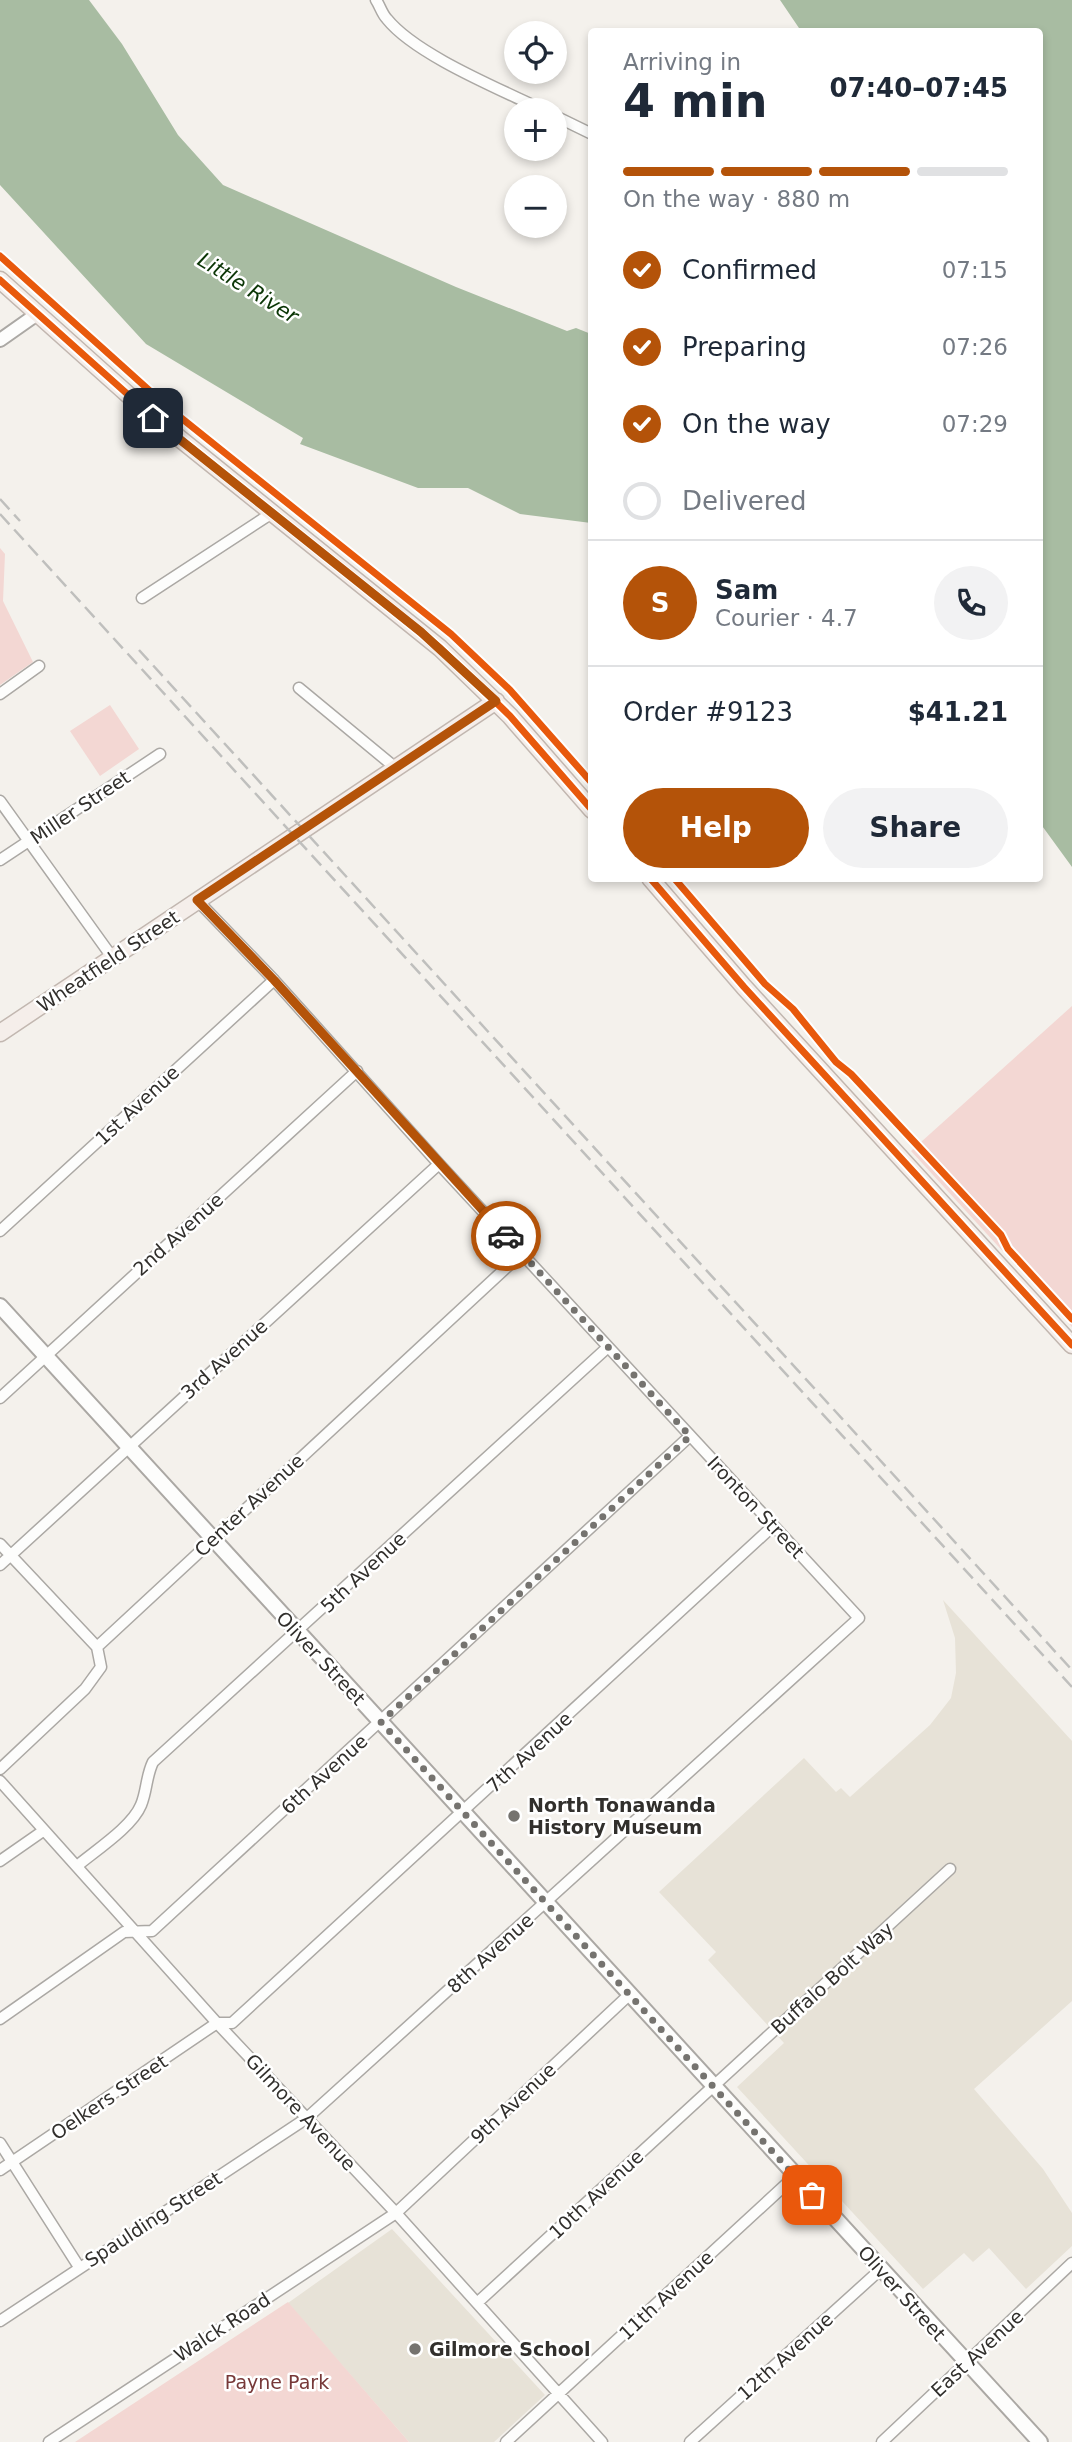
<!DOCTYPE html>
<meta charset="utf-8">
<style>
body{margin:0;font-family:"DejaVu Sans",sans-serif;background:#f2f2f3;color:#1f2937;height:100vh;display:flex;flex-direction:column;font-size:26px;white-space:nowrap}
*{box-sizing:border-box;margin:0}
p{font-size:23px;color:#747a83}
.icon{flex:none;width:38px;height:38px;fill:none;stroke:currentColor;stroke-width:2;stroke-linecap:round;stroke-linejoin:round}
.map{position:relative;flex:1;overflow:hidden}
.sheet{position:absolute;left:588px;top:28px;width:455px;height:854px;display:flex;flex-direction:column;background:#fff;border-radius:7px;box-shadow:0 4px 10px #0003}
.sheet>*{flex:none}
.buttons{position:absolute;left:504px;top:21px;display:grid;gap:14px}
.buttons a{display:grid;place-items:center;width:63px;height:63px;border-radius:50%;background:#fff;box-shadow:0 4px 10px #0003;font-size:35px}
.pin{position:absolute;display:grid;place-items:center;width:60px;height:60px;color:#fff;margin:-30px;border-radius:14px;box-shadow:0 4px 10px #0006}
.courier{position:absolute;display:grid;place-items:center;width:70px;height:70px;margin:-35px;border:5px solid #b45309;border-radius:50%;background:#fff;color:#222;box-shadow:0 2px 9px #0007}
.overview em{font-style:normal;font-weight:600}
.overview div{display:flex;flex-direction:column-reverse}
.overview{display:flex;align-items:center;justify-content:space-between;height:119px;padding:0 35px}
h1{font-size:46px;font-weight:600;line-height:52px}
.bar{display:grid;grid-template-columns:repeat(4,1fr);gap:10px 7px;align-content:center;height:84px;padding:0 35px}
.bar i{height:9px;border-radius:5px;background:#e0e1e3}
.bar .current{background:#b45309}
.bar p{grid-column:span 4}
.line{display:flex;align-items:center;gap:18px;padding:0 35px;border-top:2px solid #e0e1e3}
.line div{flex:1}
.round{display:grid;place-items:center;flex:none;width:74px;height:74px;border-radius:37px;background:#f2f2f3}
ol{padding:0 35px;list-style:none}
li{display:flex;align-items:center;gap:21px;height:77px}
li p{margin-inline-start:auto}
li .icon{padding:7px;border-radius:50%;background:#b45309;color:#fff;stroke-width:4}
li:last-child{color:#747a83}
li i{width:38px;height:38px;border:4px solid #e0e1e3;border-radius:50%}
.primary-button{display:flex;gap:14px;margin-top:auto;padding:14px 35px}
.primary-button a{flex:1;height:80px;border-radius:42px;background:#b45309;color:#fff;font-size:28px;font-weight:600;line-height:80px;text-align:center}
.primary-button a+a{background:#f2f2f3;color:#1f2937}
.map>svg:first-child{display:block}
.built{fill:#e7e2d7}
.green{fill:#f3d7d3}
.water{fill:#a8bca2}
.lines{fill:none;stroke-linecap:round;stroke-linejoin:round}
.minor-casing{stroke:#aba8a4;stroke-width:13}
.tertiary-casing{stroke:#aba8a4;stroke-width:16}
.secondary-casing{stroke:#aba8a4;stroke-width:18}
.primary-casing{stroke:#c2b7b0;stroke-width:19}
.minor{stroke:#fdfdfc;stroke-width:10}
.tertiary{stroke:#fdfdfc;stroke-width:12}
.secondary{stroke:#fdfdfc;stroke-width:14}
.primary{stroke:#f5eeea;stroke-width:16}
.rail{stroke:#bfbfbd;stroke-width:2.5;stroke-dasharray:14 7;stroke-linecap:butt}
.cycleway-casing{stroke:#fff;stroke-width:11}
.cycleway{stroke:#e8590c;stroke-width:7}
.done{stroke:#75736f;stroke-width:7;stroke-dasharray:0 12.6}
.route{stroke:#b45309;stroke-width:9}
.poi-dot{fill:#75736f;stroke:#fff;stroke-width:2.5}
.labels{text-anchor:middle;dominant-baseline:central;stroke-width:5;stroke-linejoin:round;paint-order:stroke}
.street-label{font-size:19px;fill:#312f2c;stroke:#fff}
.poi-label{font-size:19px;font-weight:bold;fill:#312f2c;stroke:#fff;text-anchor:start}
.park-label{font-size:19px;fill:#773838;stroke:#fff}
.water-label{font-size:21px;font-style:italic;fill:#0a3505;stroke:#fff}
</style>
<div class="map">
<svg width="1072" height="2442" viewBox="0 0 1072 2442">
<rect width="100%" height="100%" fill="#f4f1ec"/>
<!-- built -->
<path class="built" d="M 943,1600 L 1072,1741 L 1072,2001 L 974,2089 L 1043,2169 L 1072,2213 L 1072,2246 L 1026,2289 L 989,2248 L 973,2262 L 964,2253 L 923,2289 L 737,2087 L 784,2043 L 708,1960 L 716,1952 L 659,1892 L 804,1758 L 836,1792 L 841,1788 L 850,1797 L 930,1725 L 951,1698 L 956,1673 L 955,1638 Z
M 392,2229 L 545,2395 L 494,2442 L 409,2442 L 288,2303 Z"/>
<!-- green -->
<path class="green" d="M 0,548 L 5,554 L 3,601 L 33,662 L 0,685 Z
M 110,705 L 139,749 L 100,776 L 70,731 Z
M 1072,1006 L 1072,1327 L 911,1151 Z
M 288,2302 L 409,2442 L 75,2442 Z"/>
<!-- water -->
<path class="water" d="M 0,0 L 89,0 L 122,44 L 178,135 L 223,185 L 456,287 L 567,331 L 576,328 L 591,334 L 591,523 L 520,514 L 468,488 L 418,488 L 300,444 L 303,438 L 146,344 L 0,185 Z
M 780,0 L 1072,0 L 1072,867 L 1040,823 L 1040,32 L 801,31 Z"/>
<g class="lines">
<!-- minor casing -->
<g class="minor-casing">
<path id="minor" d="M 376,0 C 380,6 382,14 387,19 C 416,55 500,89 543,110
M 555,116 L 592,134
M 142,598 L 272,513
M 299,688 L 397,769
M 0,694 L 39,666
M 0,801 L 112,957
M 0,860 L 160,754
M 0,1231 L 274,980
M 0,1398 L 357,1071
M 0,1544 L 97,1647
M 0,1565 L 439,1164
M 0,1769 L 85,1689 L 101,1667 L 97,1647 L 522,1253
M 0,1781 L 217,2023 L 396,2213 L 602,2442
M 0,1861 L 43,1831
M 77,1866 C 96,1850 132,1827 141,1805 C 147,1791 146,1776 153,1762 L 608,1347
M 0,2019 L 124,1932 L 152,1931 L 690,1436
M 0,2143 L 79,2267
M 0,2170 L 217,2023 L 232,2023 L 773,1526
M 477,2303 L 950,1869
M 0,2321 L 307,2118 L 859,1618 L 439,1164 L 274,980 L 197,900
M 49,2442 L 396,2213 L 630,1994
M 506,2442 L 795,2176
M 690,2442 L 880,2270
M 882,2442 L 1072,2263"/>
</g>
<!-- tertiary casing -->
<g class="tertiary-casing">
<path id="tertiary" d="M 0,340 L 37,314"/>
</g>
<!-- secondary casing -->
<g class="secondary-casing">
<path id="secondary" d="M 0,1306 L 1040,2442"/>
</g>
<!-- primary casing -->
<g class="primary-casing">
<path id="primary" d="M 0,280 L 153,417 L 440,648 L 510,716 L 592,810
M 650,878 L 744,987 L 1072,1345
M 0,1033 L 496,701"/>
</g>
<!-- minor -->
<use href="#minor" class="minor"/>
<!-- tertiary -->
<use href="#tertiary" class="tertiary"/>
<!-- secondary -->
<use href="#secondary" class="secondary"/>
<!-- primary -->
<use href="#primary" class="primary"/>
<!-- rail -->
<path class="rail" d="M 0,499 L 20,521
M 0,514 L 1072,1687
M 139,650 L 1072,1670"/>
<!-- cycleway casing -->
<g class="cycleway-casing">
<path id="cycleway" d="M 0,256 L 170,409 L 451,634 L 510,690 L 592,783
M 0,280 L 153,417 L 440,648 L 510,716 L 592,810
M 650,878 L 744,987 L 1072,1345
M 674,878 L 765,984 L 793,1009 L 836,1062 L 851,1074 L 1001,1235 L 1008,1249 L 1072,1319"/>
</g>
<!-- cycleway -->
<use href="#cycleway" class="cycleway"/>
</g>
<g class="lines">
<!-- done -->
<path class="done" d="M 506,1236 L 690,1436 L 381,1722 L 812,2195"/>
<!-- route -->
<path class="route" d="M 153,418 L 421,632 L 496,701 L 197,900 L 274,980 L 506,1236"/>
</g>
<!-- markers -->
<g class="poi-dot">
<circle cx="514" cy="1816" r="7"/>
<circle cx="415" cy="2349" r="7"/>
</g>
<g class="labels">
<!-- street labels -->
<g class="street-label">
<text transform="translate(80 807) rotate(-34)">Miller Street</text>
<text transform="translate(108 961) rotate(-34)">Wheatfield Street</text>
<text transform="translate(137 1105) rotate(-43)">1st Avenue</text>
<text transform="translate(178 1234) rotate(-42)">2nd Avenue</text>
<text transform="translate(224 1359) rotate(-42)">3rd Avenue</text>
<text transform="translate(249 1505) rotate(-43)">Center Avenue</text>
<text transform="translate(756 1507) rotate(47)">Ironton Street</text>
<text transform="translate(363 1572) rotate(-43)">5th Avenue</text>
<text transform="translate(321 1658) rotate(47)">Oliver Street</text>
<text transform="translate(529 1752) rotate(-43)">7th Avenue</text>
<text transform="translate(324 1774) rotate(-42)">6th Avenue</text>
<text transform="translate(490 1953) rotate(-42)">8th Avenue</text>
<text transform="translate(832 1978) rotate(-42)">Buffalo Bolt Way</text>
<text transform="translate(109 2097) rotate(-34)">Oelkers Street</text>
<text transform="translate(513 2103) rotate(-43)">9th Avenue</text>
<text transform="translate(301 2112) rotate(47)">Gilmore Avenue</text>
<text transform="translate(596 2194) rotate(-43)">10th Avenue</text>
<text transform="translate(153 2219) rotate(-33)">Spaulding Street</text>
<text transform="translate(902 2293) rotate(48)">Oliver Street</text>
<text transform="translate(666 2295) rotate(-43)">11th Avenue</text>
<text transform="translate(222 2327) rotate(-33)">Walck Road</text>
<text transform="translate(977 2353) rotate(-43)">East Avenue</text>
<text transform="translate(785 2356) rotate(-42)">12th Avenue</text>
</g>
<!-- poi labels -->
<g class="poi-label">
<text x="528" y="1805">North Tonawanda<tspan x="528" dy="22">History Museum</tspan></text>
<text x="429" y="2349">Gilmore School</text>
</g>
<!-- park labels -->
<g class="park-label">
<text x="277" y="2382">Payne Park</text>
</g>
<!-- water labels -->
<g class="water-label">
<text transform="translate(248 288) rotate(32)">Little River</text>
</g>
</g>
</svg>
<div class="buttons">
<a><svg class="icon" aria-label="locate" viewBox="0 0 24 24"><circle cx="12" cy="12" r="6"/><path d="M12 2v4M12 18v4M2 12h4M18 12h4"/></svg></a>
<a>+</a>
<a>−</a>
</div>
<div class="pin" style="left:812px;top:2195px;background:#ea580c"><svg class="icon" aria-label="bag" viewBox="0 0 24 24"><path d="M5 8h14l-1 12H6zM9 8a3 3 0 0 1 6 0"/></svg></div>
<div class="pin" style="left:153px;top:418px;background:#1f2937"><svg class="icon" aria-label="home" viewBox="0 0 24 24"><path d="M3 11l9-7 9 7M6 9v11h12V9"/></svg></div>
<div class="courier" style="left:506px;top:1236px"><svg class="icon" aria-label="car" viewBox="0 0 24 24"><path d="M5 17H2v-5l4-1 3-4h7l3 4 3 1v5h-3M9 17h6M6 11h13"/><circle cx="7" cy="17" r="2"/><circle cx="17" cy="17" r="2"/></svg></div>
<section class="sheet">
<div class="overview"><div><h1>4 min</h1><p>Arriving in</p></div><em>07:40–07:45</em></div>
<div class="bar"><i class="current"></i><i class="current"></i><i class="current"></i><i></i><p>On the way · 880 m</p></div>
<ol>
<li><svg class="icon" aria-label="check" viewBox="0 0 24 24"><path d="M5 12l5 5 9-10"/></svg>Confirmed<p>07:15</p></li>
<li><svg class="icon" aria-label="check" viewBox="0 0 24 24"><path d="M5 12l5 5 9-10"/></svg>Preparing<p>07:26</p></li>
<li><svg class="icon" aria-label="check" viewBox="0 0 24 24"><path d="M5 12l5 5 9-10"/></svg>On the way<p>07:29</p></li>
<li><i></i>Delivered</li>
</ol>
<div class="line" style="height:126px"><b class="round" style="background:#b45309;color:#fff">S</b><div><b>Sam</b><p>Courier · 4.7</p></div><a class="round"><svg class="icon" aria-label="phone" viewBox="0 0 24 24"><path d="M5 4h4l2 5-3 2q2 4 5 5l2-3 5 2v4C11 20 4 13 5 4z"/></svg></a></div>
<div class="line" style="height:91px"><div>Order #9123</div><b>$41.21</b></div>
<div class="primary-button"><a>Help</a><a>Share</a></div>
</section>
</div>
